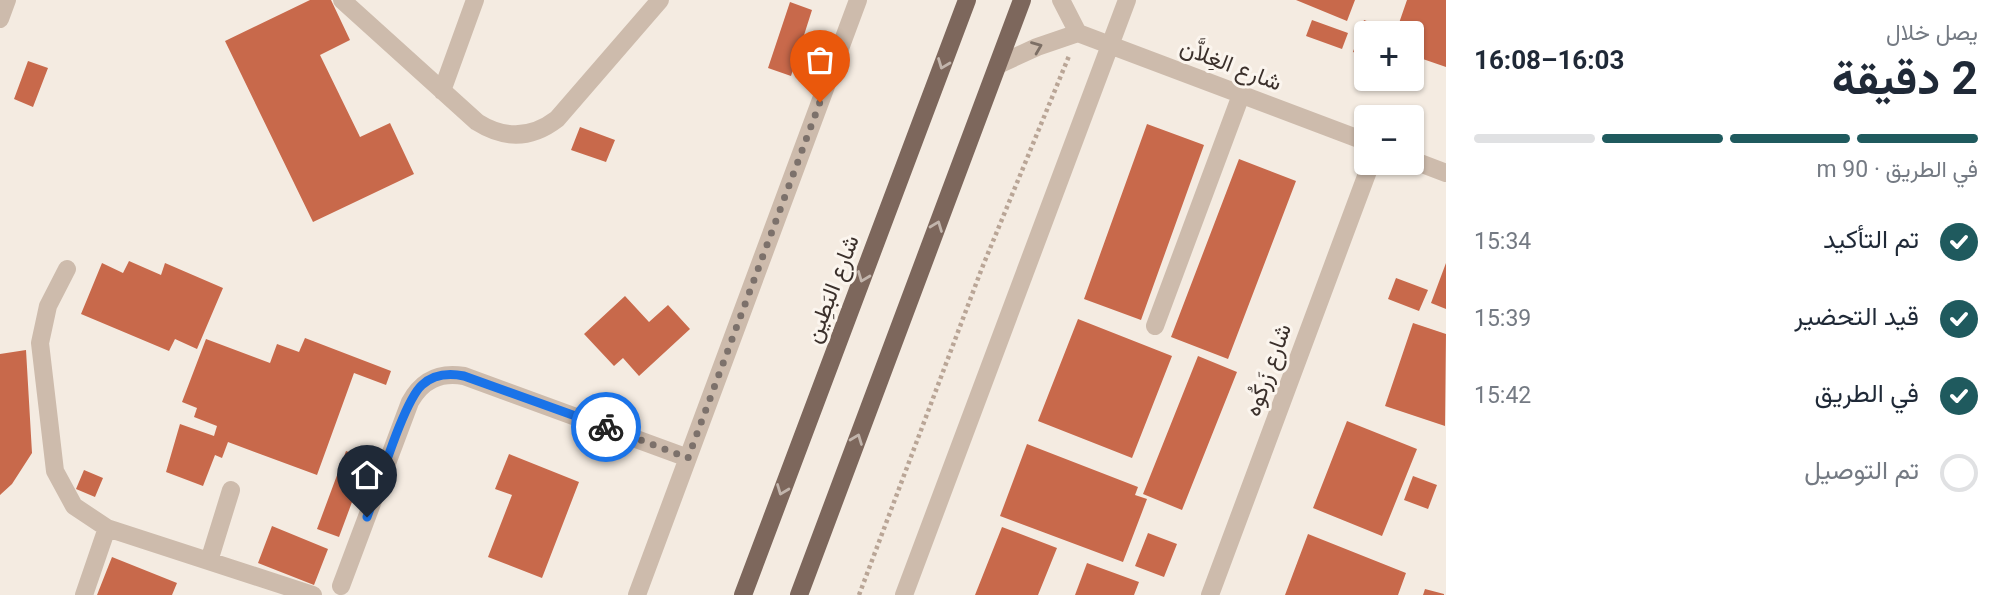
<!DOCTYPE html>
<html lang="ar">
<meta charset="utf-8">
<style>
body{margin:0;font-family:Roboto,Vazirmatn,sans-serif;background:#f6f6f7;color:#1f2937;direction:rtl;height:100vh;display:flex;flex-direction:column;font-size:26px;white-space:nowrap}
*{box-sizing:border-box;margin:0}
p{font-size:23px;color:#747a83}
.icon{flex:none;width:38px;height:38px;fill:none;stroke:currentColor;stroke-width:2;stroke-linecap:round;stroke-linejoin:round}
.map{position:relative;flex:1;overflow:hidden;direction:ltr}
.drawer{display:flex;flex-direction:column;background:#fff;width:560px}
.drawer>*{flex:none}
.tools{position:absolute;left:1354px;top:21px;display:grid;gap:14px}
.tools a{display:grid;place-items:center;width:70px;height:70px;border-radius:7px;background:#fff;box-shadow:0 2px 5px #0004;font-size:35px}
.pin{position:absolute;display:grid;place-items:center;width:60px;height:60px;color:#fff;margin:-72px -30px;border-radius:50% 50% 50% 0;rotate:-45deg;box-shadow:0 0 7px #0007}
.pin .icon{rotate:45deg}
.courier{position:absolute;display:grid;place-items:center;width:70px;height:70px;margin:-35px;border:5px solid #1a73e8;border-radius:50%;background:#fff;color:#222;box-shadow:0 2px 9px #0007}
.summary em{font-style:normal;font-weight:700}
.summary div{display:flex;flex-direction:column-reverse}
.summary{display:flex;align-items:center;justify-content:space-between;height:119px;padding:0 28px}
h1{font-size:46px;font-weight:700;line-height:52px}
.bar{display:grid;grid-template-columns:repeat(4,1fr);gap:10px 7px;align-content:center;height:84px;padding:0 28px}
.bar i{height:9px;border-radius:5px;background:#e0e1e3}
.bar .active{background:#1f5a5e}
.bar p{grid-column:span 4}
ol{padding:0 28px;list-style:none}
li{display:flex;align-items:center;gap:21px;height:77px}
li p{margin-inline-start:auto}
li .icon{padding:7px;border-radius:50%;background:#1f5a5e;color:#fff;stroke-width:4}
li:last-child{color:#747a83}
li i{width:38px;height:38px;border:4px solid #e0e1e3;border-radius:50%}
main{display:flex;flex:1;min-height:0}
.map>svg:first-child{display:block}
.building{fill:#c8694b}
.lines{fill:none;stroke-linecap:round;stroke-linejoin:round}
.path{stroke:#b9a596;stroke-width:4.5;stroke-dasharray:3.5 3.5;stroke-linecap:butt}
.minor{stroke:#cdbbac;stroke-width:18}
.major{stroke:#7d675c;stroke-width:18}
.oneway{stroke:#7d6f65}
.oneway2{stroke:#c2b5ac}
.done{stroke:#7c716b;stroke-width:7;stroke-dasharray:0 12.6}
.route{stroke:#1a73e8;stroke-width:9}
.labels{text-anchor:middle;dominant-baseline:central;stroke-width:6;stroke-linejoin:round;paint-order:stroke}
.street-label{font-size:23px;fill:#3b302b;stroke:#fbf5ee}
</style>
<main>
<section class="drawer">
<div class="summary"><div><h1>2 دقيقة</h1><p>يصل خلال</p></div><em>16:03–16:08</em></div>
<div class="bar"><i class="active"></i><i class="active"></i><i class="active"></i><i></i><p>في الطريق · 90 m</p></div>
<ol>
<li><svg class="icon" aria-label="check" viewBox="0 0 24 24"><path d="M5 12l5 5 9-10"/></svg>تم التأكيد<p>15:34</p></li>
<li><svg class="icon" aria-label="check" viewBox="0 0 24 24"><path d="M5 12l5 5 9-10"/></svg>قيد التحضير<p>15:39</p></li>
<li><svg class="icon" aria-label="check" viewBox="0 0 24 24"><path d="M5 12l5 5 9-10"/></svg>في الطريق<p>15:42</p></li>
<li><i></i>تم التوصيل</li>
</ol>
</section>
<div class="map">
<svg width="1446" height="595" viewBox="0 0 1446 595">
<rect width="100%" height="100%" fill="#f4ebe1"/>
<!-- building -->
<path class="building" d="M 310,0 L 331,0 L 350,40 L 320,55 L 360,137 L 390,123 L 414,174 L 313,222 L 225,41 Z
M 1296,0 L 1355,0 L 1347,21 Z
M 1407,0 L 1446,0 L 1446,67 L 1417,57 L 1422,44 L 1412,38 L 1409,30 L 1398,26 Z
M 790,2 L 812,10 L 791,76 L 768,68 Z
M 1312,20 L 1348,33 L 1342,49 L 1306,36 Z
M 1364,20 L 1388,29 L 1386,33 L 1367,33 L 1367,57 L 1353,52 Z
M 28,61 L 48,68 L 33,107 L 14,99 Z
M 1147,124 L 1204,145 L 1141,320 L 1084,299 Z
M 580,127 L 615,140 L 606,162 L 571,150 Z
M 1239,159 L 1296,181 L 1228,359 L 1171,337 Z
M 129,261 L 161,275 L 165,263 L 223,288 L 197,349 L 175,339 L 169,351 L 81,314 L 102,263 L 123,273 Z
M 1446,263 L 1446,309 L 1431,303 Z
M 1396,278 L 1428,290 L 1419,311 L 1388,299 Z
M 625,296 L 649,322 L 668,305 L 690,329 L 639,376 L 623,358 L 614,366 L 584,334 Z
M 1078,319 L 1172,356 L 1132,458 L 1038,421 Z
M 1413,323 L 1446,334 L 1445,426 L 1385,406 Z
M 305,338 L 391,371 L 386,385 L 354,373 L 317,475 L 228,442 L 222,458 L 215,455 L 203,486 L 166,472 L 180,424 L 214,436 L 217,426 L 194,417 L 197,408 L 182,402 L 206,339 L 270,363 L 277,344 L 299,352 Z
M 26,350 L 32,453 L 12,484 L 0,495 L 0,354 Z
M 1198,356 L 1237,372 L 1182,510 L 1143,494 Z
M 1347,421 L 1417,449 L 1382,536 L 1313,508 Z
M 1027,444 L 1138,487 L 1135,495 L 1147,499 L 1123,562 L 1000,516 Z
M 346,451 L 368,459 L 339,537 L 317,529 Z
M 509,454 L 579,482 L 542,578 L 488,557 L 512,495 L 495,489 Z
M 84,470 L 103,478 L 95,497 L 76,489 Z
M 1413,476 L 1437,485 L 1428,509 L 1404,500 Z
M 272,526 L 328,549 L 314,585 L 258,563 Z
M 1002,527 L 1057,548 L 1038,595 L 975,595 Z
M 1148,533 L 1177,544 L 1164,577 L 1135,566 Z
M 1308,534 L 1406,573 L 1398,595 L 1285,595 Z
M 112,557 L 177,583 L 172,595 L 97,595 Z
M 1087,563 L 1139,582 L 1134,595 L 1075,595 Z
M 1425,589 L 1444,594 L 1444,595 L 1423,595 Z"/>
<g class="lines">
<!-- path -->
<path class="path" d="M 859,595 L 982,268 L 1069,56"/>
<!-- minor -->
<path class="minor" d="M 342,0 L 477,122 C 504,139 531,139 557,119 L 660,0
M 1061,0 L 1078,33
M 0,19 L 7,0
M 998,65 L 1037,47 L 1078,33 L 1367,142
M 442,91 L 475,0
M 1412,160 L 1446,173
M 67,269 L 48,306 L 40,343 L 55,471 L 74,506 L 107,528 L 313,595
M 1155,326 L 1241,95
M 209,561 L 231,490
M 341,586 L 410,402 C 422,380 440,372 464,376 L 688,458
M 84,595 L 107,528
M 637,595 L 858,0
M 904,595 L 1127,0
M 1210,595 L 1371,163"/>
<!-- major -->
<path class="major" d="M 743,595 L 967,0
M 799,595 L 1022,0"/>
</g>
<!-- one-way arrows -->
<defs><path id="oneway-chevron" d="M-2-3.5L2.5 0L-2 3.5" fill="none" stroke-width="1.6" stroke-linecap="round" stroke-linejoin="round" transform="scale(1.75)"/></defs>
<use class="oneway" href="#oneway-chevron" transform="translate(1037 47) rotate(-22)"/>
<g class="oneway2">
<use href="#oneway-chevron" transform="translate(943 64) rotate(111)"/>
<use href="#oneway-chevron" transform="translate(937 226) rotate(-69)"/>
<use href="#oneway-chevron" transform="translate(863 277) rotate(111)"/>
<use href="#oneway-chevron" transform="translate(857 439) rotate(-69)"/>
<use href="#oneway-chevron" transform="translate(782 490) rotate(111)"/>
</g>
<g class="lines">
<!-- done -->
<path class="done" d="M 606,427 L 688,458 L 820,102"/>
<!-- route -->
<path class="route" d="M 367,517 C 378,489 403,402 422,385 C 434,374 449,373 464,376 L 606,427"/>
</g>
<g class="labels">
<!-- street labels -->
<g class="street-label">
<text transform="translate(1231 65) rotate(21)">شارع الغِلاَّن</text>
<text transform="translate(832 289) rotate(-69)">شارع البَطِين</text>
<text transform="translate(1268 370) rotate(-70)">شارع زَركُوه</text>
</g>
</g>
</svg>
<div class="tools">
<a>+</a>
<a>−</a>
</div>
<div class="pin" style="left:820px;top:102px;background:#ea580c"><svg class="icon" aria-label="bag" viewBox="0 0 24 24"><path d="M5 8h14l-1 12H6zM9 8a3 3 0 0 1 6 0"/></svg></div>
<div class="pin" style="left:367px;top:517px;background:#1f2937"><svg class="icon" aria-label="home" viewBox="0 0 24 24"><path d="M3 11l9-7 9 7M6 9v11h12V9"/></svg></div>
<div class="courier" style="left:606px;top:427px"><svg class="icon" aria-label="bike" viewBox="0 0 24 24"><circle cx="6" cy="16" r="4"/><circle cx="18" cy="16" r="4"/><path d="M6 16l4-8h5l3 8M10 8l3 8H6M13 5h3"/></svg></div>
</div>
</main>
